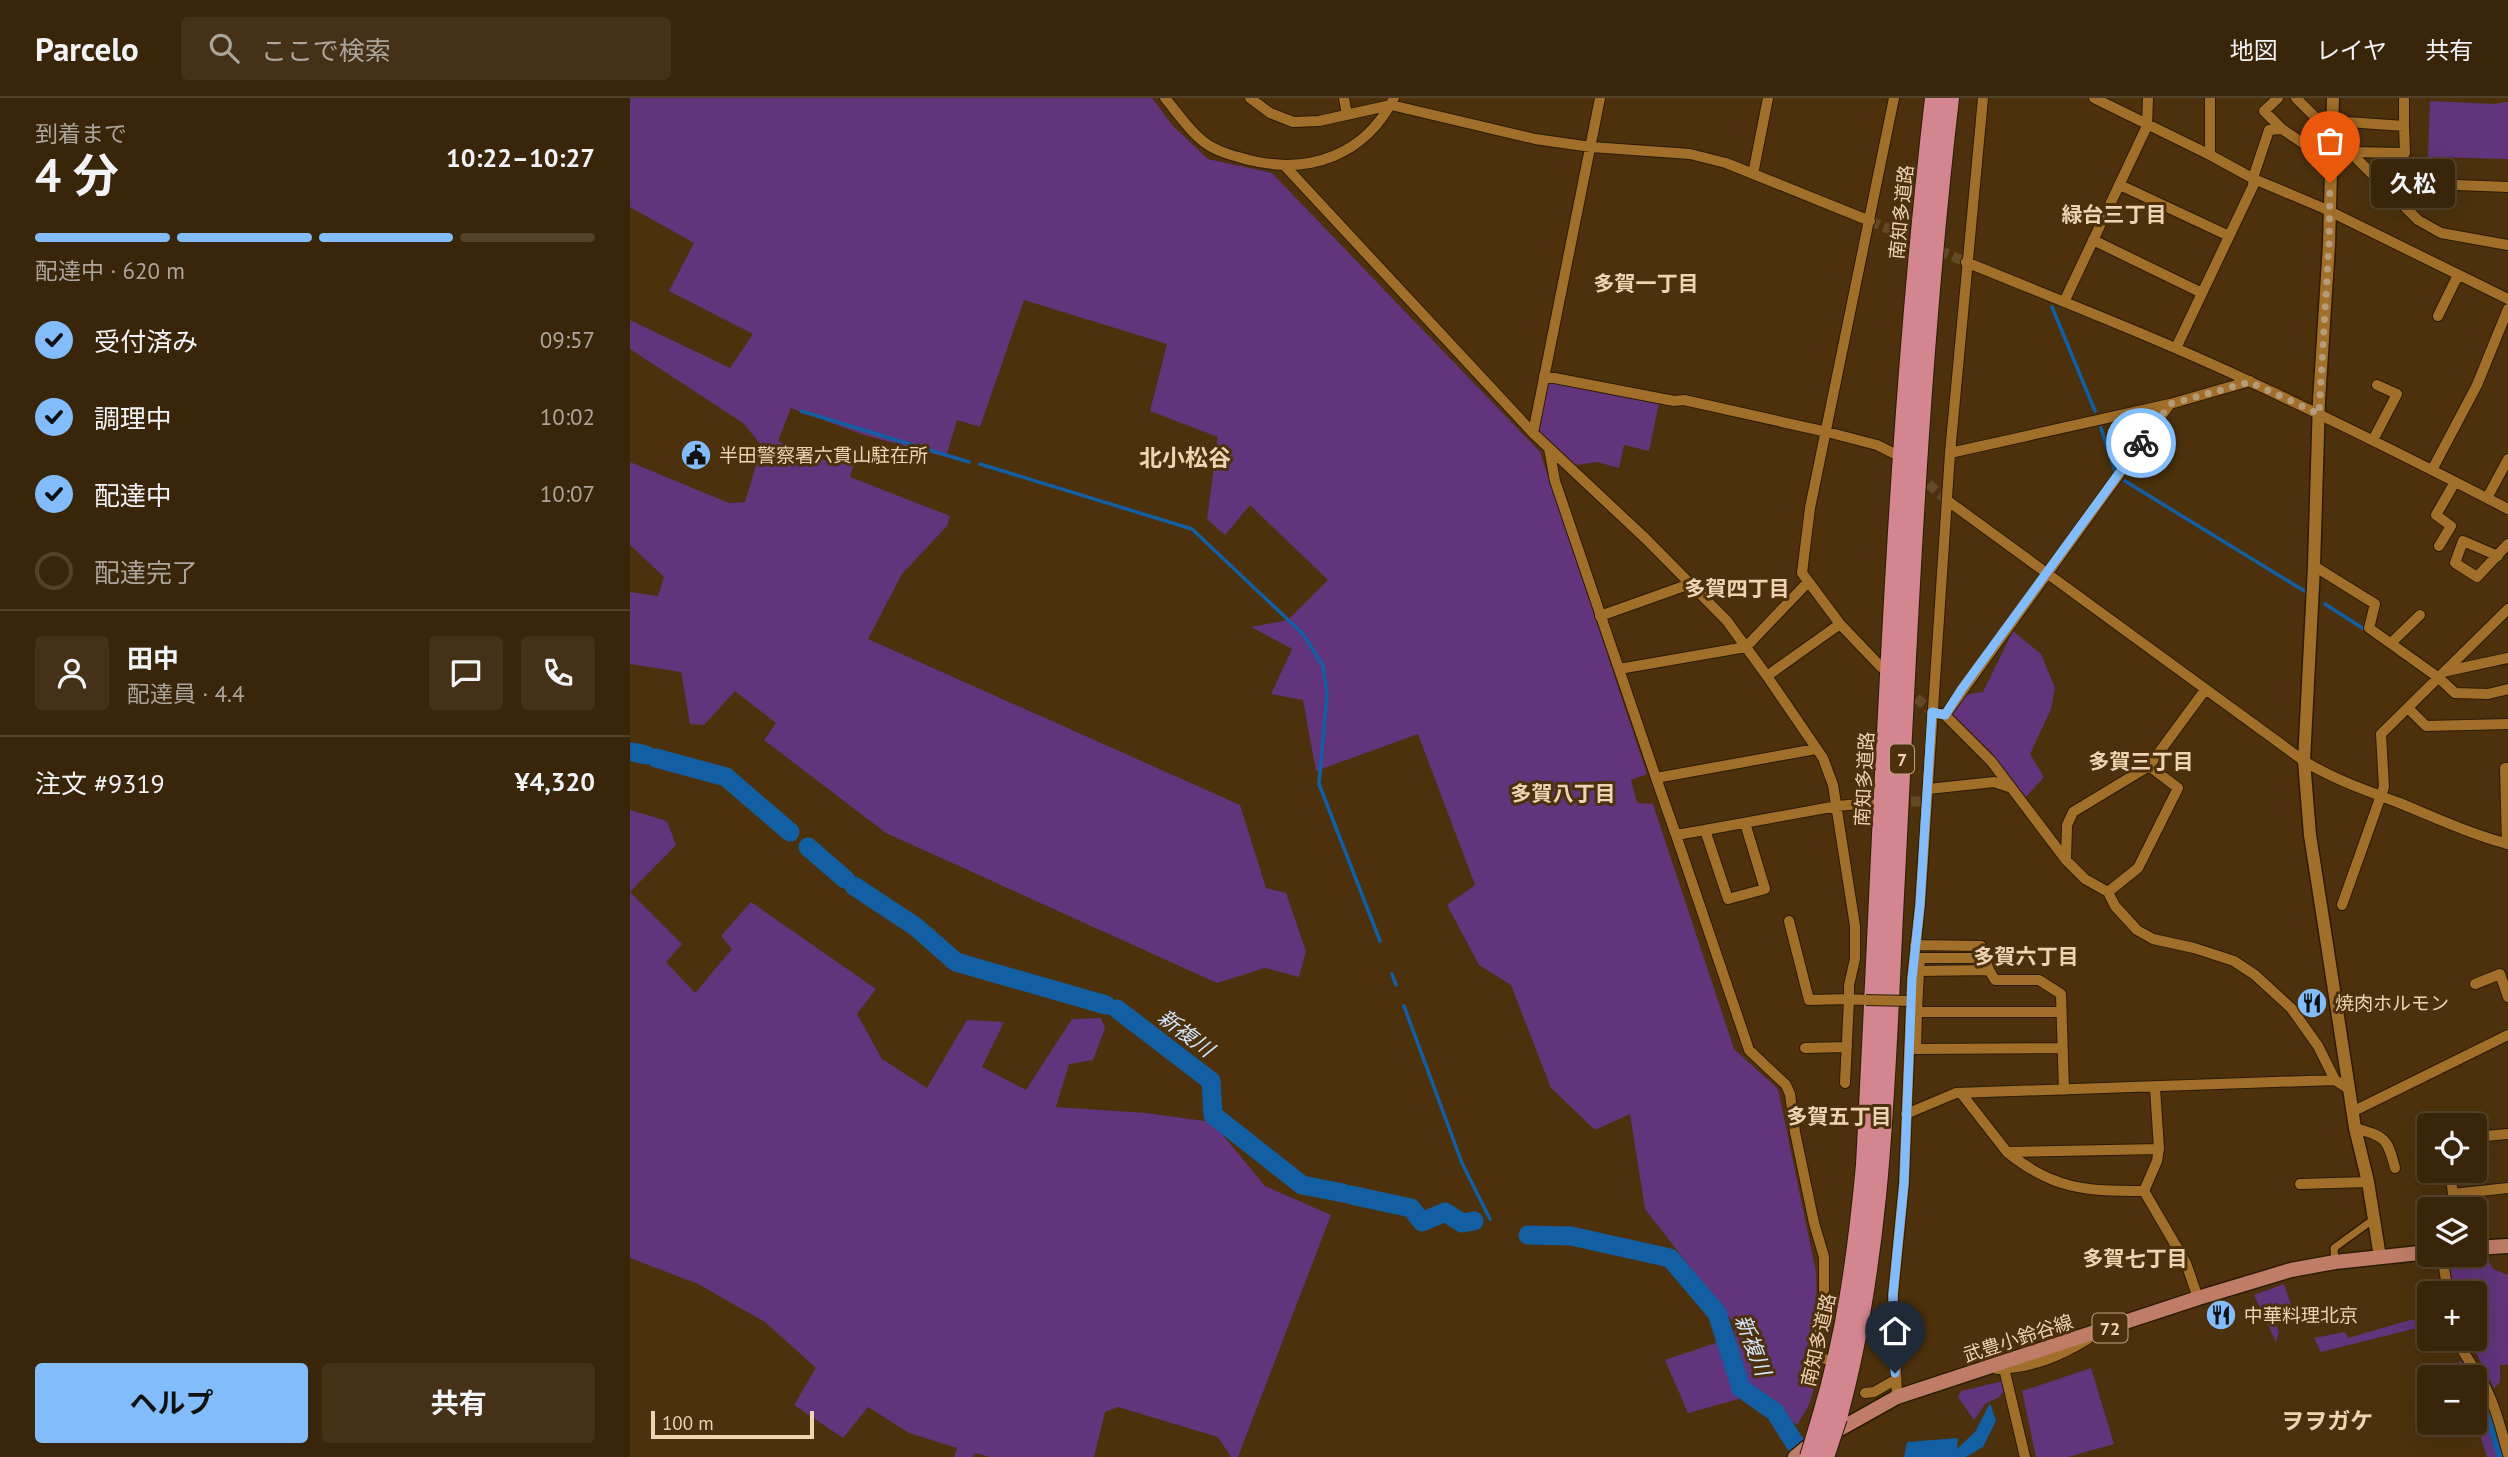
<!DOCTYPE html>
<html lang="ja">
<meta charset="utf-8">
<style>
body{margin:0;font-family:"PT Sans","Noto Sans JP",sans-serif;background:#443117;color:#f1f3f6;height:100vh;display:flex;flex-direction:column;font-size:26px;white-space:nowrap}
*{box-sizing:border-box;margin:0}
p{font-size:23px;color:#aba59c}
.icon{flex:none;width:38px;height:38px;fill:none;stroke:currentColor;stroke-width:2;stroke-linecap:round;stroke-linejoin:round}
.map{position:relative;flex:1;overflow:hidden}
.details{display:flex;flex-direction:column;background:#392509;width:630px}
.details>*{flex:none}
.fabs{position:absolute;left:1787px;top:1015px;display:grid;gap:14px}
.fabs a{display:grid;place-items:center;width:70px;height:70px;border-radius:7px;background:#392509;box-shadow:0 7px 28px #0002,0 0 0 2px #53422a;font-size:35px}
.scale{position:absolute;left:21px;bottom:18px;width:163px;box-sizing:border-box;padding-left:7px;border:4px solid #efd4b4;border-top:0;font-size:19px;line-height:24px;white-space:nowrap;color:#efd4b4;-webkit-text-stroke:5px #4c310c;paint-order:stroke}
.pin{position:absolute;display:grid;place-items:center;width:60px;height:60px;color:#fff;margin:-72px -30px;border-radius:50% 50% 50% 0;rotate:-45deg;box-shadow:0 0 7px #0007}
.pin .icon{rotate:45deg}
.courier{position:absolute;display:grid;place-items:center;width:70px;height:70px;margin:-35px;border:5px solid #82bcfa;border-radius:50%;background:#fff;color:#222;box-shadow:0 2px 9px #0007}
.bubble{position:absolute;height:49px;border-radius:7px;background:#392509;box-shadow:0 7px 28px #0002,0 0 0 2px #53422a;font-size:23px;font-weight:700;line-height:49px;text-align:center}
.headline em{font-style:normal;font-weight:700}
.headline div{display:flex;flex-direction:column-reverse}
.headline{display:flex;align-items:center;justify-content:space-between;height:119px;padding:0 35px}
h1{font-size:46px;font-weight:700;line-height:52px}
.bar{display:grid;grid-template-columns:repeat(4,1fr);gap:10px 7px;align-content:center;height:84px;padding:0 35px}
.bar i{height:9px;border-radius:5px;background:#53422a}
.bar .current{background:#82bcfa}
.bar p{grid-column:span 4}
.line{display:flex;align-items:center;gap:18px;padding:0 35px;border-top:2px solid #53422a}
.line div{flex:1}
.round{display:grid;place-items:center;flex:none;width:74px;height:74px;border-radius:7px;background:#443117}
ol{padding:0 35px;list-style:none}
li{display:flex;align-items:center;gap:21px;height:77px}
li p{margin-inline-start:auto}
li .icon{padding:7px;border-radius:50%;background:#82bcfa;color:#111;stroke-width:4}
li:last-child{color:#aba59c}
li i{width:38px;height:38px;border:4px solid #53422a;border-radius:50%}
.action{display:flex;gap:14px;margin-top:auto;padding:14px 35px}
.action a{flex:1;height:80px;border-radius:7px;background:#82bcfa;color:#111;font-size:28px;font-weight:700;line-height:80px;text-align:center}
.action a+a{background:#443117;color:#f1f3f6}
header{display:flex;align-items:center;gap:42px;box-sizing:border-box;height:98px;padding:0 35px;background:#392509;border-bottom:2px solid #53422a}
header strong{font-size:33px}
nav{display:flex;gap:38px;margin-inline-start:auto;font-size:24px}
.search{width:490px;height:63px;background:#443117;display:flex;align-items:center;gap:18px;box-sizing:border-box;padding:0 24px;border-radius:7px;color:#aba59c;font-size:26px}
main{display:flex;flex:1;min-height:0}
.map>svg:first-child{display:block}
.green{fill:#61347c}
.water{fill:#125fa3}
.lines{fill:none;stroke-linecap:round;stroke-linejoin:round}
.stream{stroke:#125fa3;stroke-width:3.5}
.canal{stroke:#125fa3;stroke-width:12}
.river{stroke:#125fa3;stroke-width:19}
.minor-tunnel{stroke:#644925;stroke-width:10;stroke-dasharray:10 5;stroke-linecap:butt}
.pedestrian-casing{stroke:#2b1b06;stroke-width:10}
.minor-casing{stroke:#2b1b06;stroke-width:12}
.tertiary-casing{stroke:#2b1b06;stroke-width:15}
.primary-casing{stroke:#2b1b06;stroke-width:17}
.motorway-casing{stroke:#2b1b06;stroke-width:20}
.pedestrian{stroke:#a26f2a;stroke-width:7}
.minor{stroke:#a26f2a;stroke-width:10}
.tertiary{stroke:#a26f2a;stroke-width:12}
.primary{stroke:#bf7d67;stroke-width:14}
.motorway{stroke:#d38690;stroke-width:18}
.minor-bridge-casing{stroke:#2b1b06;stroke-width:12;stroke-linecap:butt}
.motorway-bridge-casing{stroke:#2b1b06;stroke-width:20;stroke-linecap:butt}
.minor-bridge{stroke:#a26f2a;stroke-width:10}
.motorway-bridge{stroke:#d38690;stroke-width:18}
.done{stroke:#b69b79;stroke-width:7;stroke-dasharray:0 12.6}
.route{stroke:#82bcfa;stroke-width:9}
.labels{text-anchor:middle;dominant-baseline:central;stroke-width:6;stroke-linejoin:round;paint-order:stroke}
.shield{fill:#4c310c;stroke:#bea382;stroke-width:2}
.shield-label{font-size:18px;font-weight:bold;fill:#efd4b4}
.street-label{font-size:19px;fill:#efd4b4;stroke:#4c310c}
.poi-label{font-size:19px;fill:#efd4b4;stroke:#4c310c;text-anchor:start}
.neighbourhood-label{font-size:21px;font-weight:bold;fill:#efd4b4;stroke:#4c310c}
.water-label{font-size:21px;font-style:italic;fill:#d1e6fd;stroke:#4c310c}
.quarter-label{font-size:23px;font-weight:bold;fill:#efd4b4;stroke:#4c310c}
</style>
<header>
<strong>Parcelo</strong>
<div class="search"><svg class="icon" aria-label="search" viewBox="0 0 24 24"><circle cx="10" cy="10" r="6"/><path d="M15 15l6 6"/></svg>ここで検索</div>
<nav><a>地図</a><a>レイヤ</a><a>共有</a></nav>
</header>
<main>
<section class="details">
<div class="headline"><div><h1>4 分</h1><p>到着まで</p></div><em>10:22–10:27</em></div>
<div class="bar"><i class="current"></i><i class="current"></i><i class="current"></i><i></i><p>配達中 · 620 m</p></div>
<ol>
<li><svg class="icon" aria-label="check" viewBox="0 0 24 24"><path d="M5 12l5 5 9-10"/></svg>受付済み<p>09:57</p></li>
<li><svg class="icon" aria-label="check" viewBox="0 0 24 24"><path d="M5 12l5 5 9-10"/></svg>調理中<p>10:02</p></li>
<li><svg class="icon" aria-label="check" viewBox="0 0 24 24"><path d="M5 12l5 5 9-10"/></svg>配達中<p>10:07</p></li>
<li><i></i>配達完了</li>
</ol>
<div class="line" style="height:126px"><a class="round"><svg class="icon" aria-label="person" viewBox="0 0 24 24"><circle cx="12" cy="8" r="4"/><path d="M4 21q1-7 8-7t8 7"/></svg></a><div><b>田中</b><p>配達員 · 4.4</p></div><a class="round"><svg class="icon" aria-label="chat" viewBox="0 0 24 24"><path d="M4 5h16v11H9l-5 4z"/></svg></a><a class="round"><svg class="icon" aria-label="phone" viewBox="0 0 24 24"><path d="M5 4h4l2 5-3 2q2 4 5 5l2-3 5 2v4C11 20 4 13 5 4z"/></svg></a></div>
<div class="line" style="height:91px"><div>注文 #9319</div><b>¥4,320</b></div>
<div class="action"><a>ヘルプ</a><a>共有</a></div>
</section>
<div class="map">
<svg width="1878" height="1359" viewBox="0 0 1878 1359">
<rect width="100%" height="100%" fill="#4c310c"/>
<!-- green -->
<path class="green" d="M 0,0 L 522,0 L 542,27 L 578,61 L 642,75 L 910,354 L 1017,676 L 1001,682 L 1007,705 L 1023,706 L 1104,951 L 1148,991 L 1186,1174 L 1187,1219 L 1178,1250 L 1190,1269 L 1179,1307 L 1167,1327 L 1115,1287 L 1102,1223 L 1015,1111 L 1000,1016 L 965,1032 L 921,990 L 881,887 L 849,867 L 817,807 L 845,787 L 788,636 L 686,673 L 673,602 L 641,596 L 662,551 L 621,529 L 658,522 L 698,482 L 620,407 L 595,437 L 577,421 L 588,339 L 520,313 L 537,246 L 394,202 L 350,329 L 327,322 L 316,359 L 234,337 L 161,310 L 148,343 L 202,365 L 213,349 L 227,353 L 220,379 L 320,418 L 317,428 L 272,476 L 238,541 L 610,707 L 636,790 L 656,795 L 676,853 L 669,879 L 635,870 L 587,885 L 256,735 L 134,642 L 146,625 L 105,593 L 74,627 L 60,626 L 51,574 L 0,566 L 0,494 L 28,498 L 34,479 L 0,447 L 0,364 L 99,405 L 115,404 L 132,348 L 113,325 L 0,251 L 0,222 L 100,270 L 123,236 L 39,193 L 64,145 L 0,109 Z
M 1800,3 L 1863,6 L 1878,4 L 1878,61 L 1798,59 Z
M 914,278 L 1030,300 L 1019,353 L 994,347 L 989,370 L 967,364 L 938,368 L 903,335 Z
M 1383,533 L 1411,556 L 1425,590 L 1421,611 L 1400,656 L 1414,679 L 1395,700 L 1361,654 L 1322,616 L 1333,597 L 1353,594 Z
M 0,712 L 37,723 L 46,747 L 0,794 L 52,846 L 36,864 L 65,895 L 102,851 L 91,838 L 121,804 L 246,891 L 227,916 L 252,961 L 297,990 L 337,922 L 374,924 L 352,969 L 396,992 L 442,921 L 471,920 L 475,931 L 463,962 L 439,966 L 426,1009 L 516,1015 L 582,1024 L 635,1088 L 701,1117 L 608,1359 L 601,1359 L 588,1339 L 488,1309 L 475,1314 L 464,1359 L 360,1359 L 345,1355 L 343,1359 L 324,1359 L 327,1350 L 279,1335 L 238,1309 L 213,1340 L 164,1307 L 186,1270 L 135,1224 L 68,1186 L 0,1160 Z
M 1858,1162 L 1863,1171 L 1878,1177 L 1878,1267 L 1870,1267 L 1870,1284 L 1864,1290 L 1839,1241 L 1844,1241 L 1844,1195 L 1823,1195 L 1820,1165 Z
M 1654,1186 L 1662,1209 L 1655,1219 L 1642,1217 L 1649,1234 L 1646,1244 L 1624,1197 Z
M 1799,1221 L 1799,1231 L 1783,1231 L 1691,1254 L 1684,1240 L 1715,1234 L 1718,1240 L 1780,1222 Z
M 1089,1244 L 1109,1301 L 1058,1315 L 1035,1262 Z
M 1831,1263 L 1843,1279 L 1827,1279 L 1821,1268 Z
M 1461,1270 L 1484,1346 L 1438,1359 L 1406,1359 L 1392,1293 Z
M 1844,1281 L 1848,1285 L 1872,1359 L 1857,1359 L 1845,1321 Z
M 1373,1283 L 1376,1291 L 1369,1299 L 1355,1306 L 1344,1322 L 1328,1299 L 1331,1293 Z"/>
<!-- water -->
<path class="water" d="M 1360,1305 L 1366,1323 L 1353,1349 L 1336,1359 L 1274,1359 L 1277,1344 L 1328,1340 L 1327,1351 L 1345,1334 Z"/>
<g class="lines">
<!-- stream -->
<path class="stream" d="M 1422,209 L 1465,313
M 171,313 L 339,364
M 1471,330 L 1485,373
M 350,366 L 562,431 L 673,536 L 693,568 L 697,596 L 689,686 L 750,843
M 1495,383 L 1676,494
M 1695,506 L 1734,531
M 762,876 L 766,887
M 774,908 L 832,1065 L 860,1121"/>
<!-- canal -->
<path class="canal" d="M 1860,1315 L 1873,1359"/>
<!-- river -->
<path class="river" d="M 3,654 L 16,657
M 26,660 L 96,679 L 160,734
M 178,749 L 215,781
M 224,788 L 286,829 L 326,864 L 476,907
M 487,911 L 581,983 L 583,1017 L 672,1087 L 713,1095
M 721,1097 L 781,1110 L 792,1124 L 815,1114 L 832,1125 L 844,1123
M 898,1137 L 941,1138 L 1040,1160 L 1087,1215 L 1111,1290 L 1145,1314 L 1166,1347 L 1180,1359"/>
<!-- minor-tunnel -->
<path class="minor-tunnel" d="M 1240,123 L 1336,164
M 1287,376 L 1318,403
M 1275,590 L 1302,614
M 1266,704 L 1296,703"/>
<!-- pedestrian casing -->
<g class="pedestrian-casing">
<path id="pedestrian" d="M 1705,1164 L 1704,1150 L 1744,1121"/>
</g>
<!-- minor casing -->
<g class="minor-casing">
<path id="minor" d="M 535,0 C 547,14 559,33 574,44 C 587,54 604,58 619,62 C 680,77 735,57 764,0
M 620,0 L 640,15 L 663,24 L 689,23 L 761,7 L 905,41 L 961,49 L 1060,56 L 1096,65 L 1240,123
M 714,0 L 717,17
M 1464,0 L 1580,57 L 1624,81 L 1693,110 L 1878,201
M 1580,0 L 1580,57
M 1648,0 L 1634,13 L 1652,31
M 1666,0 L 1788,122 L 1811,135 L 1878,147
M 1774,1 L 1774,28
M 1703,23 L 1774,28 L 1775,55 L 1720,54
M 655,68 L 903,335 L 1016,441 L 1097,523 L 1137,578 L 1193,660 L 1203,687 L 1225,828 L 1225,861 L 1219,887 L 1219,901 L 1236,902
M 1123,76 L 1138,0
M 1802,86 L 1878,89
M 1490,87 L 1599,138
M 1463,142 L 1572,195
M 1336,164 C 1431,203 1527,240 1621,284 C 1707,324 1793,367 1878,411
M 1434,204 L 1517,28 L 1518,0
M 1808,218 L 1828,177
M 1546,250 L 1623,88 L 1624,77 L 1639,32 L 1652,31 L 1701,64
M 914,278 L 1044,303 L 1054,302 L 1197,334 L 1247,347 L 1263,355
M 903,335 L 970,0
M 1743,342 L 1767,296 L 1747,287
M 919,350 L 925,383 L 1026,680
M 1320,355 L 1540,306 L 1620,283
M 1802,372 L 1847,287 L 1878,211
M 1857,400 L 1878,361
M 1318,403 L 1674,663 C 1703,681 1735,692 1767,704 C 1804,719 1840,736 1878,746
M 1809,448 L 1821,428 L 1806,417 L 1825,384
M 1868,458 L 1833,443 L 1825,465 L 1847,479 L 1878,446
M 1684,468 L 1745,506 L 1739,530 L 1809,580 L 1825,595 L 1858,596 L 1878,591
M 970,518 L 1060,486
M 1761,545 L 1790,517
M 1251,569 L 1210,526 L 1172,475 L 1180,410 L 1264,0
M 989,571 L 1116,549 L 1178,484
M 1817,573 L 1878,560
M 1137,578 L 1210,526
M 1778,610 L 1796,628 L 1878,626
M 1302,614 L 1315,617 L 1361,663 L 1436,762 L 1455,781 L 1478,794 L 1485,808 L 1507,832 L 1523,841 L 1564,850 L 1604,863 L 1625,877 L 1661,910 L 1688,948 L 1705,982 L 1719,991
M 1315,617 L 1540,306
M 1298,691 L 1364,684 L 1379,689
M 1115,725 L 1135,791 L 1098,801 L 1075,732 L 1046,737 L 1026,680 L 1186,651
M 1075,732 L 1207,708 L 1241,705
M 1046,737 L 1119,952 L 1156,987 L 1160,996 L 1165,1034 L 1184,1125 L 1194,1159 L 1194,1219 L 1186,1244 L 1189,1256 L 1195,1261
M 1877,746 L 1875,670 L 1878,670
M 1436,762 L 1437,727 L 1443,714 L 1519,668 L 1575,592
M 1478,794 L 1508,770 L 1548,690 L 1519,668
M 1712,807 L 1754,689 L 1751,636 L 1878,511
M 1159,823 L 1179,902 L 1219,901 L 1215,985
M 1285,847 L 1351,848 L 1359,872 L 1365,882 L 1409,882 L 1431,896 L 1434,992
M 1289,873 L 1290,860 L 1354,860
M 1845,886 L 1870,876 L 1878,899
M 1287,914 L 1289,873 L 1359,872
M 1431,914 L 1287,914 L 1286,951 L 1432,950
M 1175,950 L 1217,949
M 1331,995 L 1377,1054 L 1529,1051 L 1525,990
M 1722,1014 L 1878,937
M 1276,1016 L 1326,995 L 1705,982
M 1725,1030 C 1755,1039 1757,1039 1765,1070
M 1844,1039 L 1878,1036
M 1529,1051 L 1527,1063 L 1514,1093 L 1556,1165 L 1568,1200
M 1377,1054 C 1424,1092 1456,1093 1514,1093
M 1820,1073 L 1823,1096 L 1829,1111
M 1670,1086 L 1738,1084
M 1823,1096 L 1878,1090
M 1812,1157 L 1818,1195
M 1827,1241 C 1833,1257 1844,1268 1852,1283 C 1865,1305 1871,1332 1878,1356
M 1373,1266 L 1395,1359
M 1367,1271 C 1403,1269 1427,1260 1458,1241
M 1235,1295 L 1244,1294 L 1265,1282
M 1267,1299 L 1263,1197 L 1274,1085 L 1282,881 L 1290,807 L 1320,355 L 1353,0"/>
</g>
<!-- tertiary casing -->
<g class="tertiary-casing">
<path id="tertiary" d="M 1703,0 L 1699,147 L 1689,303 L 1684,468 L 1674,663 L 1680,737 L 1696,840 L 1725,1030 L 1738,1084 L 1750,1159"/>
</g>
<!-- primary casing -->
<g class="primary-casing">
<path id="primary" d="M 1844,1150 L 1878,1148
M 1165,1359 L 1176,1350 L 1267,1299 L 1568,1200 L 1661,1172 L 1705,1164 L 1799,1154"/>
</g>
<!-- motorway casing -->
<g class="motorway-casing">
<path id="motorway" d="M 1191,1319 C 1216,1236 1227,1153 1235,1067 C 1254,711 1263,354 1304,0
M 1208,1320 C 1256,1144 1256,959 1266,778 C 1279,518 1290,258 1320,0"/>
</g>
<!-- pedestrian -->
<use href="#pedestrian" class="pedestrian"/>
<!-- minor -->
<use href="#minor" class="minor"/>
<!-- tertiary -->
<use href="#tertiary" class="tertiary"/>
<!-- primary -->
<use href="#primary" class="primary"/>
<!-- motorway -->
<use href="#motorway" class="motorway"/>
<!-- minor-bridge casing -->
<g class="minor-bridge-casing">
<path id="minor-bridge" d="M 1236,902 L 1281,903"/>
</g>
<!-- motorway-bridge casing -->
<g class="motorway-bridge-casing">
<path id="motorway-bridge" d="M 1179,1359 L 1191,1319
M 1195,1359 L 1208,1320"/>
</g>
<!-- minor-bridge -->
<use href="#minor-bridge" class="minor-bridge"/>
<!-- motorway-bridge -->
<use href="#motorway-bridge" class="motorway-bridge"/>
</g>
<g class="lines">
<!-- done -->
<path class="done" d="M 1511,345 L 1540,306 L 1620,284 L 1689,316 L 1699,146 L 1700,85"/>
<!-- route -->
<path class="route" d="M 1265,1275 L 1263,1197 L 1274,1085 L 1282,881 L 1290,807 L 1302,614 L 1315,617 L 1331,592 L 1511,345"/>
</g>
<!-- icons -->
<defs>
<g id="civic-disc" transform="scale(1.575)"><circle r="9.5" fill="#82bcfa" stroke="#4c310c"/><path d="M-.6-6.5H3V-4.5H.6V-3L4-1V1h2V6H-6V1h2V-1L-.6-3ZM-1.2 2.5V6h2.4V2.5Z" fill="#111"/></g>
<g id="restaurant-disc" transform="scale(1.575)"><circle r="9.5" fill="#82bcfa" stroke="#4c310c"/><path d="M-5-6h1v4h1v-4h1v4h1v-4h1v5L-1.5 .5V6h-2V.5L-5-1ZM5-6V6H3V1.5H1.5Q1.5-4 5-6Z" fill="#111"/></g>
</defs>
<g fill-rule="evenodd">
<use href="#civic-disc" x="66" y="357"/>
<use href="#restaurant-disc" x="1682" y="905"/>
<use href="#restaurant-disc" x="1591" y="1217"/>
</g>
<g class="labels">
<!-- shield labels -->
<g class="shield">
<rect x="1260" y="646.5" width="24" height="29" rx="5"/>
<rect x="1462.5" y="1215.5" width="35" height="29" rx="5"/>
</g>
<g class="shield-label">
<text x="1272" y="661">7</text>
<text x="1480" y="1230">72</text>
</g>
<!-- street labels -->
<g class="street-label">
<text transform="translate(1271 114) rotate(-84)">南知多道路</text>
<text transform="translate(1234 681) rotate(-87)">南知多道路</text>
<text transform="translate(1388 1240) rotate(-18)">武豊小鈴谷線</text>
<text transform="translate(1188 1242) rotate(-77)">南知多道路</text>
</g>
<!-- poi labels -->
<g class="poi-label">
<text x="89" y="357">半田警察署六貫山駐在所</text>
<text x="1705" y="905">焼肉ホルモン</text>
<text x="1614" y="1217">中華料理北京</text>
</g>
<!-- neighbourhood labels -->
<g class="neighbourhood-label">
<text x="1484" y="116">緑台三丁目</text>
<text x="1016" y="185">多賀一丁目</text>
<text x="1107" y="490">多賀四丁目</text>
<text x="1511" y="663">多賀三丁目</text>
<text x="933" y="695">多賀八丁目</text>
<text x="1396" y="858">多賀六丁目</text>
<text x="1209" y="1018">多賀五丁目</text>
<text x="1505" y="1160">多賀七丁目</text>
</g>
<!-- water labels -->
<g class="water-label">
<text transform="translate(556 935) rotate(37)">新複川</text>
<text transform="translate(1123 1247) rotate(69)">新複川</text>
</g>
<!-- quarter labels -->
<g class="quarter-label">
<text x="555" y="359">北小松谷</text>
<text x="1697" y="1322">ヲヲガケ</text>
</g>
</g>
</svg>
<div class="fabs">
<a><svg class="icon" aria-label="locate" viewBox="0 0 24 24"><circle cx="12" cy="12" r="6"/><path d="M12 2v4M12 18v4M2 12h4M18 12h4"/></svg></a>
<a><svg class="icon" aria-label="layers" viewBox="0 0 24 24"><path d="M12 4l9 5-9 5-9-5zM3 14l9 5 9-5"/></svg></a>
<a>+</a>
<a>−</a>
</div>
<div class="scale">100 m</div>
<div class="pin" style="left:1700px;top:85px;background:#ea580c"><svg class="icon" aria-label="bag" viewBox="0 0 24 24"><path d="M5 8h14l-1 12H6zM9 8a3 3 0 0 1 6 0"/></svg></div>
<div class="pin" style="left:1265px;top:1275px;background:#1f2937"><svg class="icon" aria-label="home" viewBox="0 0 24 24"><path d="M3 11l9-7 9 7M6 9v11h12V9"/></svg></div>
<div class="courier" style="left:1511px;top:345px"><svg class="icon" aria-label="bike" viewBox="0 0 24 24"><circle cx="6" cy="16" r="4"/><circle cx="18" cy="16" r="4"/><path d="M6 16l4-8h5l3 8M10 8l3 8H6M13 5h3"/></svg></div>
<div class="bubble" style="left:1741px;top:61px;width:84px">久松</div>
</div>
</main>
